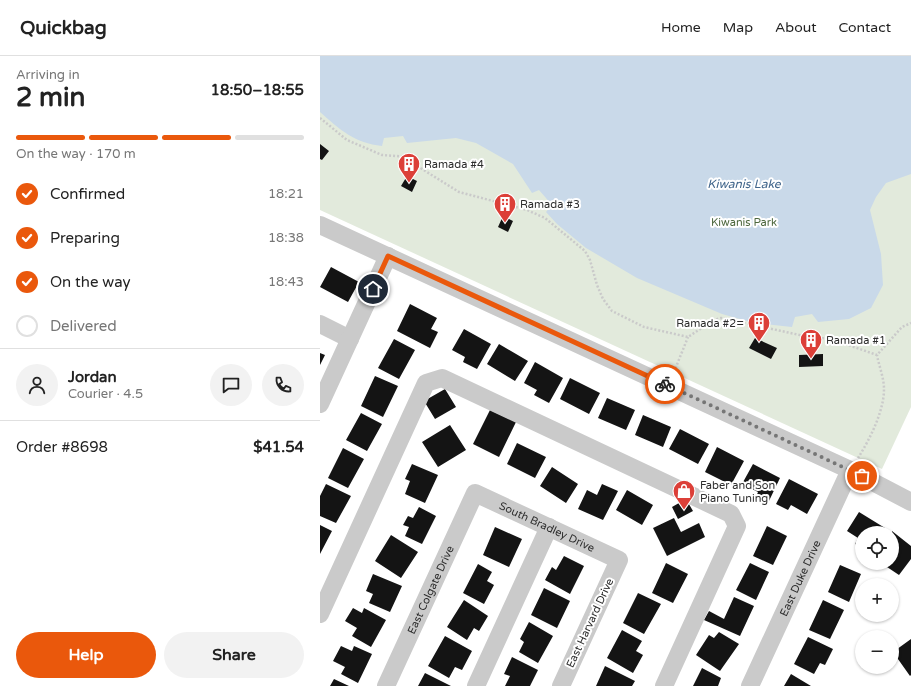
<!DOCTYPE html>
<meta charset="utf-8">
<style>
body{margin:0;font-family:"Varela Round",sans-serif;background:#f2f2f2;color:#222;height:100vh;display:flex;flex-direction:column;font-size:15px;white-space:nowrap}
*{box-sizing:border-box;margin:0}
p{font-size:13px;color:#767676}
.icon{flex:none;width:22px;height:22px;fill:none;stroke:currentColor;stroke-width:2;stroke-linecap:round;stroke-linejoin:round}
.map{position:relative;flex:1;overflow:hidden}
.side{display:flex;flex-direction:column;background:#fff;width:320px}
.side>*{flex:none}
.buttons{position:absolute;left:535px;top:470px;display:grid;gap:8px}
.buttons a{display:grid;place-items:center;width:44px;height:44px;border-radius:50%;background:#fff;box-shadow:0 1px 3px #0004;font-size:20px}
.pin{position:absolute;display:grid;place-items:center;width:34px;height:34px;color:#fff;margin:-17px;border:2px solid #fff;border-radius:50%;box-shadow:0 1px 4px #0007}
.courier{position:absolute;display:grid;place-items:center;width:40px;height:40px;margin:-20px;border:3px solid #ea580c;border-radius:50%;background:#fff;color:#222;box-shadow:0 1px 5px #0007}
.summary em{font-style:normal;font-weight:800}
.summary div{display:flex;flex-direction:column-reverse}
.summary{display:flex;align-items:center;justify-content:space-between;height:68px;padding:0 16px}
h1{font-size:26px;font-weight:800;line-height:30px}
.bar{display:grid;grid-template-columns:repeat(4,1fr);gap:6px 4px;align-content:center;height:48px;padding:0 16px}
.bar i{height:5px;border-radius:3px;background:#e0e0e0}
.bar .current{background:#ea580c}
.bar p{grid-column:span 4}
.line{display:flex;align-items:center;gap:10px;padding:0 16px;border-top:1px solid #e0e0e0}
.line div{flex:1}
.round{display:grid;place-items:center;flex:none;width:42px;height:42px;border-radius:21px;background:#f2f2f2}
ol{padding:0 16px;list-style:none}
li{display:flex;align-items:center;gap:12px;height:44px}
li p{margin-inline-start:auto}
li .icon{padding:4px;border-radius:50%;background:#ea580c;color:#fff;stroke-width:4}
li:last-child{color:#767676}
li i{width:22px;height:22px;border:2px solid #e0e0e0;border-radius:50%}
.primary-button{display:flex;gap:8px;margin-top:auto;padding:8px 16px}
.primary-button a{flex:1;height:46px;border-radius:24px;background:#ea580c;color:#fff;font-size:16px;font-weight:800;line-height:46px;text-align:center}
.primary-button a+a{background:#f2f2f2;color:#222}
header{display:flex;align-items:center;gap:24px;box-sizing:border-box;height:56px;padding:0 20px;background:#fff;border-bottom:1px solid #e0e0e0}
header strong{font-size:19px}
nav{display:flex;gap:22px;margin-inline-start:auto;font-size:14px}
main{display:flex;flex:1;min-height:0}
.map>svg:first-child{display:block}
.green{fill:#e2eadc}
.water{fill:#c9d9e9}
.building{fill:#141414}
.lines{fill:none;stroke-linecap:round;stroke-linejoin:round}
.path{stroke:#cacaca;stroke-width:2.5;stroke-dasharray:2 2;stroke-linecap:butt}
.minor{stroke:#cacaca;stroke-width:18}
.done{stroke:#767676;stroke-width:4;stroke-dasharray:0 7.2}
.route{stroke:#ea580c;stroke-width:5}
.labels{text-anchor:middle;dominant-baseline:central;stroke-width:4;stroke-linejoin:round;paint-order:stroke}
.poi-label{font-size:11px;fill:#2d2d2d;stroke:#fff;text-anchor:start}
.park-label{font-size:11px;fill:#4c673d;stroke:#fff}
.street-label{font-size:11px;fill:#2d2d2d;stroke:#fff}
.water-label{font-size:12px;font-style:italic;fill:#40658b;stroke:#fff}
</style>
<header>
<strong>Quickbag</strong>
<nav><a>Home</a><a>Map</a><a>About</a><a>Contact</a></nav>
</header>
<main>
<section class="side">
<div class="summary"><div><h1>2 min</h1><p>Arriving in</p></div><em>18:50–18:55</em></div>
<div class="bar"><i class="current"></i><i class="current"></i><i class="current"></i><i></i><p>On the way · 170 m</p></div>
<ol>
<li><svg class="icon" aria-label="check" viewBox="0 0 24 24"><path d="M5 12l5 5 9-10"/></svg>Confirmed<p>18:21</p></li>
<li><svg class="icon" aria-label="check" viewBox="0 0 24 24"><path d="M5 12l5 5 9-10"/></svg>Preparing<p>18:38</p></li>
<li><svg class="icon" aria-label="check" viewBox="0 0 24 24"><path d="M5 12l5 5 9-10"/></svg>On the way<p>18:43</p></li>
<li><i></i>Delivered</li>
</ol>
<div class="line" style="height:72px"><a class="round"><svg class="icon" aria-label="person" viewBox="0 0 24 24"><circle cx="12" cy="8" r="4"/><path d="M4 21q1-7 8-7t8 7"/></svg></a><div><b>Jordan</b><p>Courier · 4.5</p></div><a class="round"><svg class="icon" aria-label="chat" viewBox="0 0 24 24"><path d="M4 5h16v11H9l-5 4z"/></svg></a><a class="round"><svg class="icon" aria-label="phone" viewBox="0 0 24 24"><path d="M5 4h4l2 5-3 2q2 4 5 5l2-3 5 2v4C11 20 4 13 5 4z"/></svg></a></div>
<div class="line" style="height:52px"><div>Order #8698</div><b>$41.54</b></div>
<div class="primary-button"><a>Help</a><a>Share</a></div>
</section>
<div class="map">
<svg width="591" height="630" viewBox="0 0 591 630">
<rect width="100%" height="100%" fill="#fff"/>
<!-- green -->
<path class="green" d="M 0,0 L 591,0 L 591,351 L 562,413 L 0,154 Z"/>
<!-- water -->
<path class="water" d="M 0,0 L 591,0 L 591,118 L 566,127 L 556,141 L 550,154 L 561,198 L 563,229 L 551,252 L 529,263 L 498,266 L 492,258 L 475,261 L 472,271 L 434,267 L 402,258 L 317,222 L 266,192 L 237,168 L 226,156 L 232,149 L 219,134 L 212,137 L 193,108 L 156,87 L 136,82 L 87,87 L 83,80 L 64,82 L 62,90 C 35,87 20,74 0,56 Z"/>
<!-- building -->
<path class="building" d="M 0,88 L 9,95 L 2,104 L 0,103 Z
M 87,120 L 97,125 L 92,136 L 81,130 Z
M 183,160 L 193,165 L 188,176 L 178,171 Z
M 11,211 L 39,226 L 28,246 L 0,231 Z
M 90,248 L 117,262 L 111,273 L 118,276 L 110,292 L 77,275 Z
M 144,273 L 171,288 L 157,313 L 143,306 L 145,301 L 132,294 Z
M 435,282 L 457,292 L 451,303 L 429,292 Z
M 74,283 L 95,294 L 79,323 L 58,312 Z
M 179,288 L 208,305 L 195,325 L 167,308 Z
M 0,297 L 5,299 L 0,309 Z
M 503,298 L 503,310 L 479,311 L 479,299 Z
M 215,306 L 243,322 L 229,347 L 214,339 L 217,334 L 204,327 Z
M 55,320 L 78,330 L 63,361 L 41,350 Z
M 250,322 L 280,337 L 269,358 L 240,343 Z
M 125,333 L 136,351 L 115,363 L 104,345 Z
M 287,342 L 315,354 L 306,374 L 278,362 Z
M 170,354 L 196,366 L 179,401 L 153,388 Z
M 41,357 L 62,368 L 47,395 L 26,384 Z
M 323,359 L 351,371 L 343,391 L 315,379 Z
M 130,369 L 146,394 L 118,411 L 102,386 Z
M 360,373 L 389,388 L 378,408 L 349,393 Z
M 197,387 L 226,401 L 215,422 L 187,408 Z
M 397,391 L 424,405 L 411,429 L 385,416 Z
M 23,392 L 44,403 L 28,432 L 8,422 Z
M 92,408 L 118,419 L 105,447 L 85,438 L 90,425 L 85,423 Z
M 433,408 L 460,422 L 448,447 L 436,441 L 438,436 L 422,428 Z
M 232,411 L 258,428 L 246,447 L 220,430 Z
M 469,423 L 498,438 L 487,458 L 471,449 L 468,454 L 456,448 Z
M 6,428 L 31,440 L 16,467 L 0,460 L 0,440 Z
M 282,428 L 298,435 L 283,464 L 258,453 L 267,434 L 277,439 Z
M 307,434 L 333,449 L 322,469 L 296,454 Z
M 366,443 L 373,455 L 358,463 L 352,451 Z
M 99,451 L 116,460 L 102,488 L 85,480 L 89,471 L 83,469 L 88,460 L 93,462 Z
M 539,456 L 565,472 L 562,477 L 542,477 L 542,493 L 535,488 L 538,482 L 527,475 Z
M 354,462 L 361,476 L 379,467 L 385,481 L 347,500 L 333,472 Z
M 0,469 L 12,475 L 0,498 Z
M 447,470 L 467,480 L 453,509 L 433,500 Z
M 175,471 L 202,483 L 189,511 L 163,499 Z
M 572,475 L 591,490 L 591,503 L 579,519 L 567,511 L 573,504 Z
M 71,479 L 98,496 L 81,522 L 55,505 Z
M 244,500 L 264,510 L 250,538 L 225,524 L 232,511 L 236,514 Z
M 346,507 L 368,518 L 353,547 L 332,537 Z
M 430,507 L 449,516 L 436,544 L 416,534 Z
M 158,508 L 172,516 L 167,525 L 174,529 L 164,548 L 143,537 Z
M 520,509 L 541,518 L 529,546 L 508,536 Z
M 53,518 L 82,530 L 70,556 L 49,547 L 53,538 L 46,535 Z
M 224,532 L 250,545 L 237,572 L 211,559 Z
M 318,537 L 341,548 L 324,578 L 303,567 Z
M 414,541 L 434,550 L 420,580 L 384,564 L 389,555 L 404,563 Z
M 144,544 L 168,560 L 159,575 L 154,572 L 147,584 L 127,571 Z
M 503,544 L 524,554 L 510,583 L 489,574 Z
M 33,552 L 42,557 L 44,552 L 66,564 L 51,591 L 32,580 L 37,572 L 25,565 Z
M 209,566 L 233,580 L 218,607 L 199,596 L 204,586 L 200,583 Z
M 302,574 L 322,585 L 316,595 L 323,599 L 313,617 L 287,602 Z
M 399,576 L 419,588 L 400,615 L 376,599 L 389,579 L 394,582 Z
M 125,580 L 152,595 L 142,614 L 135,611 L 129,622 L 108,610 Z
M 488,581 L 513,593 L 505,609 L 500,607 L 494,618 L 474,608 Z
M 591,583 L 591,619 L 590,620 L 573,596 Z
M 21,590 L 32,595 L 34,590 L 52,598 L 38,627 L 21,618 L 25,611 L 13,605 Z
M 192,601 L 218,614 L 210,630 L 185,630 L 190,620 L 184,618 Z
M 285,610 L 315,625 L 312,630 L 276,630 Z
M 382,612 L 401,622 L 398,630 L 373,630 Z
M 105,617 L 131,630 L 98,630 Z
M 471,618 L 491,630 L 464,630 Z
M 14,623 L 29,630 L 10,630 Z"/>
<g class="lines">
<!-- path -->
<path class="path" d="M 0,62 L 27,84 L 62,99 L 89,101 L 102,113 L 139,136 L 207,154 L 225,162 L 265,195 L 270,204 L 277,229 L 283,243 L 292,255 L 324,271 L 368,281 L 394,264 L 401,262 L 489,281 L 511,283 L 557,299 L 582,271 L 591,267
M 354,316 L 368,281
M 538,402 C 550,383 564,355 564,333 C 564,322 559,310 557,299"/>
<!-- minor -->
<g class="minor">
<path d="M 0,169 L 530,414 L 591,446"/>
<path d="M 0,268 L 30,283"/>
<path d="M 0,348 L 68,200"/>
<path d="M 0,558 L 106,327 L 122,322 L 411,458 L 417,470 L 344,630"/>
<path id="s1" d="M 66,630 L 155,437 L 299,504 L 241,630"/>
<path d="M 156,630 L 229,471"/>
<path id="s2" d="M 430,630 L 530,414"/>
</g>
</g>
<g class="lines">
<!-- done -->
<path class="done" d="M 345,328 L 542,420"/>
<!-- route -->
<path class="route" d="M 53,233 L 68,200 L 345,328"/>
</g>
<!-- icons -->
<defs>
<g id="building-pin" transform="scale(1.15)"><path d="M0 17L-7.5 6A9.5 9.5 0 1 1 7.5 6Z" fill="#dc3f38" stroke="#fff"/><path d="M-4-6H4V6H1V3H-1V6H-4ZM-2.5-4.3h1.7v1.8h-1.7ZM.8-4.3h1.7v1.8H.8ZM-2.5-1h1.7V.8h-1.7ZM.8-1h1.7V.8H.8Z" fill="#fff"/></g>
<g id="shop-pin" transform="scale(1.15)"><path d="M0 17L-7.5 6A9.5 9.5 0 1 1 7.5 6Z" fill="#dc3f38" stroke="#fff"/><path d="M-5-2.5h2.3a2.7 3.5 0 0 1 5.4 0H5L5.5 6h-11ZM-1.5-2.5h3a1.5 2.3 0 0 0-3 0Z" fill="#fff"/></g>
</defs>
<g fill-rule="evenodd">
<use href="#building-pin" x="89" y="108"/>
<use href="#building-pin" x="185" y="148"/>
<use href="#building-pin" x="439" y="267"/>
<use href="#building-pin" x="491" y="284"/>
<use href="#shop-pin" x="364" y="435"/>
</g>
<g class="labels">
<!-- poi labels -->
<g class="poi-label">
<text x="104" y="108">Ramada #4</text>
<text x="200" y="148">Ramada #3</text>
<text x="424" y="267" text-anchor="end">Ramada #2=</text>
<text x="506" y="284">Ramada #1</text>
<text x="380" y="429">Faber and Son<tspan x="380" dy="13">Piano Tuning</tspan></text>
</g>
<!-- park labels -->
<g class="park-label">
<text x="424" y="166">Kiwanis Park</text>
</g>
<!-- street labels -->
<g class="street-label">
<text stroke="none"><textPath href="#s1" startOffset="292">South Bradley Drive</textPath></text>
<text stroke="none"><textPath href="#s2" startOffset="119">East Duke Drive</textPath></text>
<text stroke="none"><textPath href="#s1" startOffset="106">East Colgate Drive</textPath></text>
<text transform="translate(270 567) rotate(-65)">East Harvard Drive</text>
</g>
<!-- water labels -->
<g class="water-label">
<text x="424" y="128">Kiwanis Lake</text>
</g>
</g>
</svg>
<div class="buttons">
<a><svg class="icon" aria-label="locate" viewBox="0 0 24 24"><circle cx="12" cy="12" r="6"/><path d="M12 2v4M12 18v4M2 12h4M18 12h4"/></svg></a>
<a>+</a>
<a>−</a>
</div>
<div class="pin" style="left:542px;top:420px;background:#ea580c"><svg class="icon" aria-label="bag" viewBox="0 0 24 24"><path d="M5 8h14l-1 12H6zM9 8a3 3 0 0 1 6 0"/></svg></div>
<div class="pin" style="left:53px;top:233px;background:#1f2937"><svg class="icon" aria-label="home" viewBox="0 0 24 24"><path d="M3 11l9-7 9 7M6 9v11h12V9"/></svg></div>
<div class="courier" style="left:345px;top:328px"><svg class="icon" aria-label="bike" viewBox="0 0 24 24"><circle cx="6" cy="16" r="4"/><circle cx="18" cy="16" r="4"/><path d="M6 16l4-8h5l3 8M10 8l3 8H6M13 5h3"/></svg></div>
</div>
</main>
